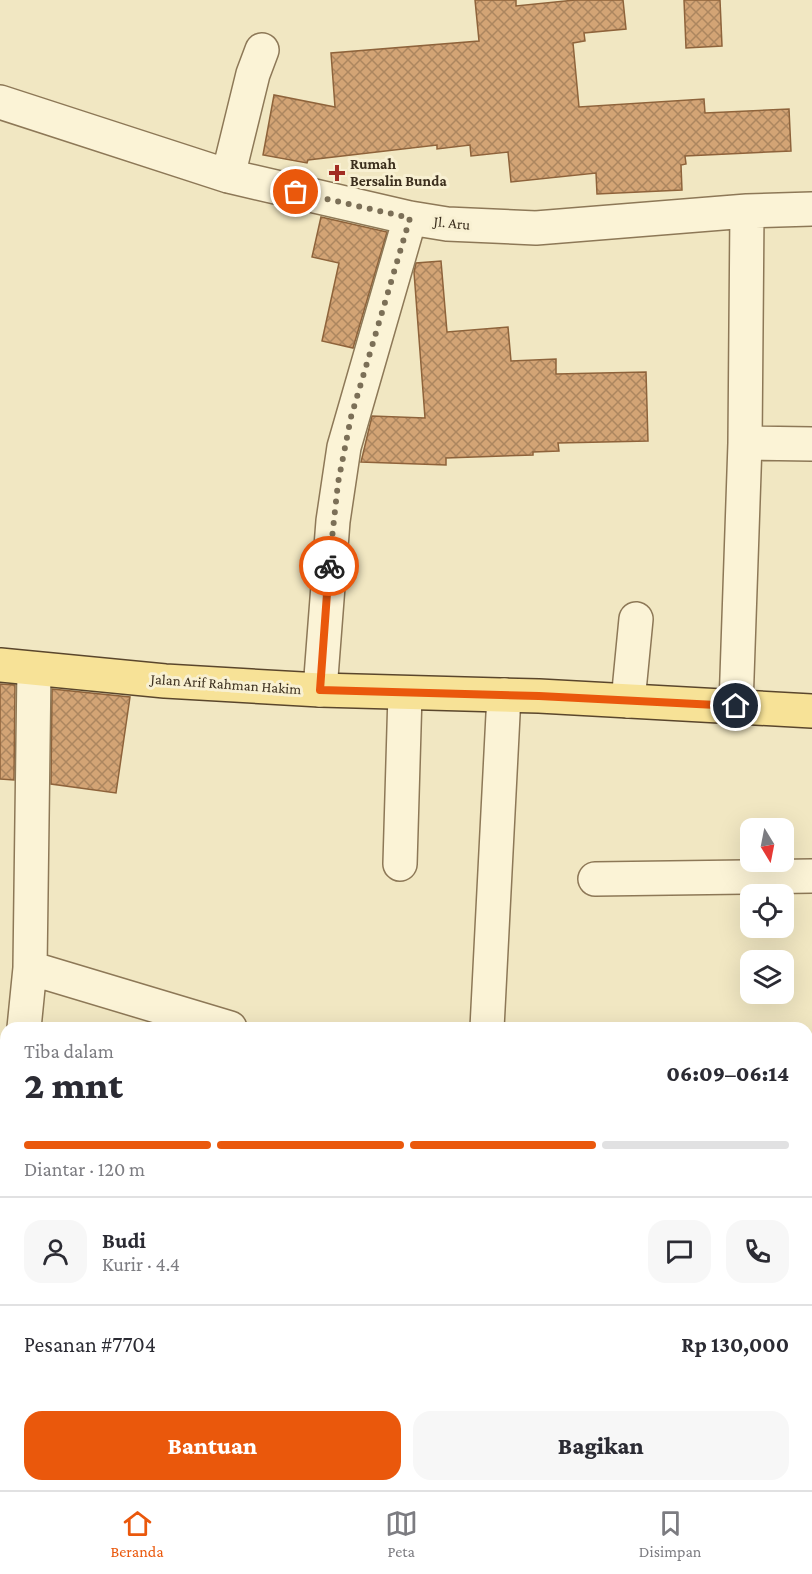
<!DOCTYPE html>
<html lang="id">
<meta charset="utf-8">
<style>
body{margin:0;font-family:"Crimson Pro",serif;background:#f7f7f7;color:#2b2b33;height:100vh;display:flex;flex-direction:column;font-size:22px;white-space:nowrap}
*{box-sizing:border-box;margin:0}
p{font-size:20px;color:#7c7c81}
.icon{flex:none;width:33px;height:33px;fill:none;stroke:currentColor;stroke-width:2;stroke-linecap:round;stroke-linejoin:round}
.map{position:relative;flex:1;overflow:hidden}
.side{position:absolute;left:0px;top:1022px;width:813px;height:470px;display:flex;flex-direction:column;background:#fff;border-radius:18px 18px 0 0;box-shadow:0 6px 24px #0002}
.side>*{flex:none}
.needle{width:39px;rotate:170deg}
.controls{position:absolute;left:740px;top:818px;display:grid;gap:12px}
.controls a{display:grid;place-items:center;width:54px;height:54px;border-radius:12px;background:#fff;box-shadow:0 6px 24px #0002;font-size:30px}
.pin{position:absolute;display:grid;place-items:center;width:51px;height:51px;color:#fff;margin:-26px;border:3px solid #fff;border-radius:50%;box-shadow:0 2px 6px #0007}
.courier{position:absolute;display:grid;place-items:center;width:60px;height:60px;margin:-30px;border:4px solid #ea580c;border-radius:50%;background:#fff;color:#222;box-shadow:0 2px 8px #0007}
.head em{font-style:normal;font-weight:800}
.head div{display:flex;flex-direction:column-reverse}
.head{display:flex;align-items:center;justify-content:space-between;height:102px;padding:0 24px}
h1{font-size:39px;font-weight:800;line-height:45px}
.bar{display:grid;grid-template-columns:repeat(4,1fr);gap:9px 6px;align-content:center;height:72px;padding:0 24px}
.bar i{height:8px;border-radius:4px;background:#e1e1e2}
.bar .selected{background:#ea580c}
.bar p{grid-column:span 4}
.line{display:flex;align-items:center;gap:15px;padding:0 24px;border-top:2px solid #e1e1e2}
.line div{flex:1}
.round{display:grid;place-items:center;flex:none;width:63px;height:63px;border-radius:18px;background:#f7f7f7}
.button{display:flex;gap:12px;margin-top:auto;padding:12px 24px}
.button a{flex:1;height:69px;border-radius:18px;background:#ea580c;color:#fff;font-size:24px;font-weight:800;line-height:69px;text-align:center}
.button a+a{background:#f7f7f7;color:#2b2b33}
.dock{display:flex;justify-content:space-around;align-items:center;height:84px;border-top:2px solid #e1e1e2;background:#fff;font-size:16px;color:#7c7c81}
.dock a{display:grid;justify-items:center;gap:3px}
.dock .selected{color:#ea580c}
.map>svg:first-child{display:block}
.building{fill:url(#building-cross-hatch);stroke:#8e633b;stroke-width:1.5}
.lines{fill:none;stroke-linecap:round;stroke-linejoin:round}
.minor-casing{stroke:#8d7857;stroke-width:36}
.major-casing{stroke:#5a462c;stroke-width:36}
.minor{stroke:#fbf3d6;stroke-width:33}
.major{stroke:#f7e297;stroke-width:33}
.rail{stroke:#3b2e1d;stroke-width:4.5;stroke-dasharray:10 10;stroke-linecap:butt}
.done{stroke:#7b6f57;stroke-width:6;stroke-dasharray:0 10.8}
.route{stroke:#ea580c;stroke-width:8}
.poi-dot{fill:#a12c22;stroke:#f8f0d2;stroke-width:2}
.labels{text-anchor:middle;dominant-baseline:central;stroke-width:6;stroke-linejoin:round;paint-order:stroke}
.poi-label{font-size:15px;font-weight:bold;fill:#3b2e1d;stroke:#f8f0d2;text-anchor:start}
.street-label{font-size:15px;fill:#3b2e1d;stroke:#f8f0d2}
</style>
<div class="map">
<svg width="812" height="1490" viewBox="0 0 812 1490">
<defs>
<pattern id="building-cross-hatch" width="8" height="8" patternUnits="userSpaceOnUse" patternTransform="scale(1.5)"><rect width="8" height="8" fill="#d3a475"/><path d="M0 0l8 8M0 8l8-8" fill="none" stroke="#ac865f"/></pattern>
</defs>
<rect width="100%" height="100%" fill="#f1e7c2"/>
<!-- building -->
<path class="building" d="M 475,0 L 516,0 L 516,6 L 575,0 L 623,0 L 626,29 L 584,33 L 585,41 L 573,43 L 579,107 L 704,99 L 705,113 L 789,109 L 791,151 L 685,156 L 686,164 L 681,165 L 682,190 L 597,194 L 596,173 L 511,182 L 508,152 L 471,156 L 470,145 L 437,149 L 437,145 L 308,160 L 307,163 L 263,155 L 274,95 L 335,107 L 331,53 L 479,41 Z
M 684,0 L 720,0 L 722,46 L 686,48 Z
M 321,217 L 387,232 L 353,348 L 322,341 L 339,263 L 312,257 Z
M 441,261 L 447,332 L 508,327 L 511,361 L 556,359 L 556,374 L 646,372 L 648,441 L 558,443 L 559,451 L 533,452 L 533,455 L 446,458 L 446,465 L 361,462 L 372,416 L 425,418 L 414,272 L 416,263 Z
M 0,684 L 15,685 L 14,780 L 0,779 Z
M 52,689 L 130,697 L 116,793 L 51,784 Z"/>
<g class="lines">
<!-- minor casing -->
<g class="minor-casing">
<path id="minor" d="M 0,102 L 228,176 L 410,218 L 447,224 L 536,228 L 747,211 L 812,209
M 228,176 L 253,74 L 262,50
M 745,443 L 812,444
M 320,690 L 333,521 L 344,447 L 410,218
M 628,701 L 636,619
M 736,706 L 745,443 L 747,211
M 400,864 L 405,694
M 595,879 L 812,876
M 30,968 L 230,1028
M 24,1028 L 30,968 L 34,669
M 487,1028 L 504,695
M 807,1055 L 812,1055
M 0,1107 L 6,1108
M 0,1328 L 6,1330
M 0,1409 L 6,1412
M 160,1485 L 170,1490
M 307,1485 L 316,1490
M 601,1485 L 620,1490"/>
</g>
<!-- major casing -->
<g class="major-casing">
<path id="major" d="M 0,665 L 165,681 L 320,690 L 539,696 L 812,711"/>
</g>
<!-- minor -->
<use href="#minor" class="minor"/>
<!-- major -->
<use href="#major" class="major"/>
<!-- rail -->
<path class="rail" d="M 0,1362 L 6,1364
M 0,1380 L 6,1382
M 215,1485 L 225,1490
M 248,1485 L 258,1490"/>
</g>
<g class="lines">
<!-- done -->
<path class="done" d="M 296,192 L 410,218 L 351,417 L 338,483 L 329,566"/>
<!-- route -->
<path class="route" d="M 329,566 L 320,690 L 539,696 L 736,706"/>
</g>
<!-- markers -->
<path class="poi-dot" d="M334 164h6v6h6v6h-6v6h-6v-6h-6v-6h6z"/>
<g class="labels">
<!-- poi labels -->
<g class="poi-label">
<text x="350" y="164">Rumah<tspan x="350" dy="17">Bersalin Bunda</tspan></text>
</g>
<!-- street labels -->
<g class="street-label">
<text transform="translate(452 223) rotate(6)">Jl. Aru</text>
<text transform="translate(226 684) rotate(4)">Jalan Arif Rahman Hakim</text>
</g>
</g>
</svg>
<div class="controls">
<a><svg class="needle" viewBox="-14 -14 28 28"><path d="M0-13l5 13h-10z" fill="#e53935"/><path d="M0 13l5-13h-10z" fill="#7c7c81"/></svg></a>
<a><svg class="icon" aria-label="locate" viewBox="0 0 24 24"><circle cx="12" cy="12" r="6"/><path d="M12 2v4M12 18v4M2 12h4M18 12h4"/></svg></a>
<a><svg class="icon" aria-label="layers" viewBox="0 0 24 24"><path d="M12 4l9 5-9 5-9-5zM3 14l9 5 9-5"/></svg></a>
</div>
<div class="pin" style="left:296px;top:192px;background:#ea580c"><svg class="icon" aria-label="bag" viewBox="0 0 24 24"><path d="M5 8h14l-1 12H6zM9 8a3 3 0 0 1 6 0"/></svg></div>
<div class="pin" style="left:736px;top:706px;background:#1f2937"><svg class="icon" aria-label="home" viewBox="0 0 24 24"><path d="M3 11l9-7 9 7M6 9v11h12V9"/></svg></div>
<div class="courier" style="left:329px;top:566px"><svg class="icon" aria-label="bike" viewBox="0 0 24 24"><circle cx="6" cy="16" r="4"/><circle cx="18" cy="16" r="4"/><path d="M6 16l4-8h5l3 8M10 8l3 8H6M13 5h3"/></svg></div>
<section class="side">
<div class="head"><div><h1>2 mnt</h1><p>Tiba dalam</p></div><em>06:09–06:14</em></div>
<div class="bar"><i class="selected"></i><i class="selected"></i><i class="selected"></i><i></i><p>Diantar · 120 m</p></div>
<div class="line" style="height:108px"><a class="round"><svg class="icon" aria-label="person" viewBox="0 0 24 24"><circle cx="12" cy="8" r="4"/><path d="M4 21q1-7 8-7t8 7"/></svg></a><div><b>Budi</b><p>Kurir · 4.4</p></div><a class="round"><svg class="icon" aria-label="chat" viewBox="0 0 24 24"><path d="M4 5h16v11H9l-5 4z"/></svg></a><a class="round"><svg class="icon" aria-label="phone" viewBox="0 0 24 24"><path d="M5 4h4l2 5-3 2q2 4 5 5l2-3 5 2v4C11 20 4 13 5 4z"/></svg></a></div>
<div class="line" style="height:78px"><div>Pesanan #7704</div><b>Rp 130,000</b></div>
<div class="button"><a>Bantuan</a><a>Bagikan</a></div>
</section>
</div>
<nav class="dock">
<a class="selected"><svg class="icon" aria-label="home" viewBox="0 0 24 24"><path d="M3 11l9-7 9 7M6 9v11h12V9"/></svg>Beranda</a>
<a><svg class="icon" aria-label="map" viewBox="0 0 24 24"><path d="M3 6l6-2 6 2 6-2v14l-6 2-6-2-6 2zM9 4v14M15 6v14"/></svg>Peta</a>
<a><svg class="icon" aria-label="saved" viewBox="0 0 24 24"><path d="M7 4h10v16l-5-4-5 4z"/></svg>Disimpan</a>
</nav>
